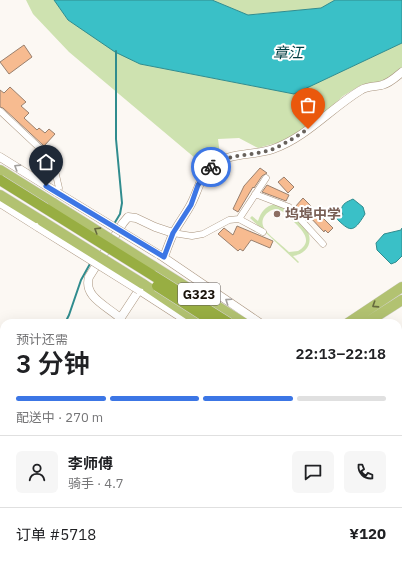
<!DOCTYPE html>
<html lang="zh">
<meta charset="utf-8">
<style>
body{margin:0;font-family:"IBM Plex Sans","Noto Sans SC",sans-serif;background:#f6f6f6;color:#202124;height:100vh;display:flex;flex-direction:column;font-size:15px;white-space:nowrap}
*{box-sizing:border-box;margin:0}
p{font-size:13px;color:#757577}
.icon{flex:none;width:22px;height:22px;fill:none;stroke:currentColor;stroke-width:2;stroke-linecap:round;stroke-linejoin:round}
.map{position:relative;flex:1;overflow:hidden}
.panel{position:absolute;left:0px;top:319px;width:402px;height:248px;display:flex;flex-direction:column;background:#fff;border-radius:12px 12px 0 0;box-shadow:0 4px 16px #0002}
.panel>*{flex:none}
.pin{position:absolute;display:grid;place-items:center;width:34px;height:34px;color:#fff;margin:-41px -17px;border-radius:50% 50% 50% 0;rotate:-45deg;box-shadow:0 0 4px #0007}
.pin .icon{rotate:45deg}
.courier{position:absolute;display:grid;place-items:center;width:40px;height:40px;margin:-20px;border:3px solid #3c76e5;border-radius:50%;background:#fff;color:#222;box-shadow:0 1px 5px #0007}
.headline em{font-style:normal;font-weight:600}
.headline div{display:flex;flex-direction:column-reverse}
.headline{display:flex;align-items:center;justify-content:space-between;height:68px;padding:0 16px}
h1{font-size:26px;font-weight:600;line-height:30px}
.bar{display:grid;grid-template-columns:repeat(4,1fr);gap:6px 4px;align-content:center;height:48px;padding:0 16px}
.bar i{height:5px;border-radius:3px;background:#e0e0e0}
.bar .on{background:#3c76e5}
.bar p{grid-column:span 4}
.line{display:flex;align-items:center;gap:10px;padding:0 16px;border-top:1px solid #e0e0e0}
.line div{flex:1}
.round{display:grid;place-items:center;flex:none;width:42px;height:42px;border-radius:6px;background:#f6f6f6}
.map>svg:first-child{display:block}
.green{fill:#cee2b0;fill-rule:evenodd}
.water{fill:#3ac0c7;stroke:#308c8e}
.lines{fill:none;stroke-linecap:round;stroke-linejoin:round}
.stream{stroke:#308c8e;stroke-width:2}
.building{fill:#f7bb90;stroke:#99806e}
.minor-casing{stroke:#a9947e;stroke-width:7}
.tertiary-casing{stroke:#a9947e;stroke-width:9}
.primary-casing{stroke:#d6d4d3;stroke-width:11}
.trunk-casing{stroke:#d6d4d3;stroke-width:11}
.minor{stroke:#fff;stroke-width:6}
.tertiary{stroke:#fff;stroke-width:8}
.primary{stroke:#b2c271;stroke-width:10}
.trunk{stroke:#98ae42;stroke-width:10}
.tertiary-bridge-casing{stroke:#a9947e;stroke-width:9;stroke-linecap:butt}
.primary-bridge-casing{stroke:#d6d4d3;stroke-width:11;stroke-linecap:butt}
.trunk-bridge-casing{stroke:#d6d4d3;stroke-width:11;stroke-linecap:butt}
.tertiary-bridge{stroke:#fff;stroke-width:8}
.primary-bridge{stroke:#b2c271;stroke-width:10}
.trunk-bridge{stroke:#98ae42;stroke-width:10}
.oneway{stroke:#a3a09d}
.oneway2{stroke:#666a3e}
.done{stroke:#68625c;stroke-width:4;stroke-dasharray:0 7.2}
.route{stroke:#3c76e5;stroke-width:5}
.education-dot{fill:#8d6e63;stroke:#fff;stroke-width:1.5}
.labels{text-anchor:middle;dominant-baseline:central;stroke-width:4;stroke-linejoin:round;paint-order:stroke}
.shield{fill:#fff;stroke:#5e5954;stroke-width:1}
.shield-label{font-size:13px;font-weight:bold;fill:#19120a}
.education-label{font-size:14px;font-weight:bold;fill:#785e54;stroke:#fff;text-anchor:start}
.water-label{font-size:15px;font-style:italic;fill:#003e42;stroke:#fff}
</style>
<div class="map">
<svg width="402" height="567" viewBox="0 0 402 567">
<rect width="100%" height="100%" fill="#fcf8f3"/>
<!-- green -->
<path class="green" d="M 26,0 L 54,0 L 68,20 L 140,64 L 294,94 L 402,43 L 402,67 L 392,77 L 379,82 L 361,85 L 343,96 L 317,120 L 307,127 L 280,142 L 258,148 L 239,138 L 218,139 L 220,155 L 195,158 L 69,52 L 33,14 Z
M 212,0 L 335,0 L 322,8 L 248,15 Z
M 275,204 L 285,207 L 308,232 C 313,244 306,254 293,256 L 299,262 L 298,263 L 250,218 L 252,216 L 258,221 C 261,212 265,206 275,204 ZM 275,209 C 284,210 289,217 295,223 C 304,232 313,242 298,251 L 289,252 C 283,246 267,234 264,228 C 259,219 267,211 275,209 Z"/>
<!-- water -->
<path class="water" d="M 54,0 L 212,0 L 248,15 L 321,8 L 335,0 L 402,0 L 402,43 L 294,94 L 140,64 L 115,52 L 68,20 Z
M 353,199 L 363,207 L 365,214 C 353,234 350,232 335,217 L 338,213 L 340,216 L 343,215 L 341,211 C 342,203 347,202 353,199 Z
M 402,228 L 402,256 L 396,262 L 391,264 L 377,250 L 376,243 L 384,234 L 401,230 Z"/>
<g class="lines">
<!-- stream -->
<path class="stream" d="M 114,224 L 120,214 L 122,203 L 116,139 L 116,51
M 65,323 L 69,315 L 81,280 L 91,262
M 0,358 L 4,360"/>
</g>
<!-- building -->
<path class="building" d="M 24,45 L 32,57 L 9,74 L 0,62 Z
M 10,87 L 26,102 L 21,106 L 29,113 L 24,118 L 37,130 L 39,128 L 45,133 L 49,129 L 55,134 L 44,146 L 3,108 L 0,107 L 0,90 L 4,93 Z
M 260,168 L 267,173 L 262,176 L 254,188 L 253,187 L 238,212 L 233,209 L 244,186 Z
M 284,177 L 294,187 L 288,193 L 278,182 Z
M 267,185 L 289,195 L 286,201 L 262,192 Z
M 303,198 L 333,228 L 328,233 L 325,230 L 324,232 L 308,215 L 305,218 L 295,207 Z
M 237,226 L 273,241 L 270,248 L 251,240 L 243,251 L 240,249 L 238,251 L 218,234 L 224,228 L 233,235 Z"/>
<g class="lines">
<!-- minor casing -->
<g class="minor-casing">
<path id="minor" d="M 0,111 L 46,154 L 54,166 L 59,188 L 58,193
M 255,194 L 289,207 L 323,244
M 239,219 L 266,178
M 173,233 L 192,236 L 203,234 L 229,220 L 239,219 L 263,232"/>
</g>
<!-- tertiary casing -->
<g class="tertiary-casing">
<path id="tertiary" d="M 0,157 L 58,193
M 0,203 L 38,227
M 160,255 L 260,323
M 164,257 C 167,249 170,240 174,232 C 179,223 185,215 190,206 C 198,192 199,178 212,166 C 228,152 253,156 273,149 C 307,137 331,108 361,90 C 367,86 375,87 382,85 C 390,83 396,77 402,72
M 120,318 C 107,306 83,297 89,277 L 123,223 L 128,217 L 136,218 L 155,227 L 173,233
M 118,322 L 139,290 L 190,323
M 398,406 L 402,408
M 398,448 L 402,450
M 0,475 L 4,472"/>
</g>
<!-- primary casing -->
<g class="primary-casing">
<path id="primary" d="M 0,170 L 53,203
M 0,195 L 42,221
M 153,266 L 244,323
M 143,284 L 201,323
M 348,323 L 402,287
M 366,323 L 402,300
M 398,416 L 402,418
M 398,441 L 402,443"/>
</g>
<!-- trunk casing -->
<g class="trunk-casing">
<path id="trunk" d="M 398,423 L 402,425
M 398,432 L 402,434"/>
</g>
<!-- minor -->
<use href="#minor" class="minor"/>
<!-- tertiary -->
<use href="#tertiary" class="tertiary"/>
<!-- primary -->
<use href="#primary" class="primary"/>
<!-- trunk -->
<use href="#trunk" class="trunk"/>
<!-- tertiary-bridge casing -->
<g class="tertiary-bridge-casing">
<path id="tertiary-bridge" d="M 58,193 L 158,254
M 38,227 L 139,290"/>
</g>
<!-- primary-bridge casing -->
<g class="primary-bridge-casing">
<path id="primary-bridge" d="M 53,203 L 153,266
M 42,221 L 143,284"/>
</g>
<!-- trunk-bridge casing -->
<g class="trunk-bridge-casing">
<path id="trunk-bridge" d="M 0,180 L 229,323
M 157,286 L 215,323"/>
</g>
<!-- tertiary-bridge -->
<use href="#tertiary-bridge" class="tertiary-bridge"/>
<!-- primary-bridge -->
<use href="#primary-bridge" class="primary-bridge"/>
<!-- trunk-bridge -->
<use href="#trunk-bridge" class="trunk-bridge"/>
</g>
<!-- one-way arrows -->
<defs><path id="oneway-chevron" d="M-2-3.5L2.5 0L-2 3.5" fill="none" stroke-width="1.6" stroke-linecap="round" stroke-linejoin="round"/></defs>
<g class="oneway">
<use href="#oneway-chevron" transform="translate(17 167) rotate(-148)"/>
<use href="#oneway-chevron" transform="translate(228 301) rotate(-146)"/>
</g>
<g class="oneway2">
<use href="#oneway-chevron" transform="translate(97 230) rotate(-148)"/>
<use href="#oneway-chevron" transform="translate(375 305) rotate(147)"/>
</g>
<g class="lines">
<!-- done -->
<path class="done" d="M 211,167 C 229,152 253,157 273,149 C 285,144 297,136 308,129"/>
<!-- route -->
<path class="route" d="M 46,186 L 164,257 L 173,233 L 191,205 L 198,185 L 211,167"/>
</g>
<!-- markers -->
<circle class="education-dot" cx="277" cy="214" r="4"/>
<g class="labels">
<!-- shield labels -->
<rect class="shield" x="178" y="283" width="42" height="22" rx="3"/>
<g class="shield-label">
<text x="199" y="294">G323</text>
</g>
<!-- education labels -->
<g class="education-label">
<text x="285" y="214">坞埠中学</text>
</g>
<!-- water labels -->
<g class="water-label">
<text x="288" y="52">章江</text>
</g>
</g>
</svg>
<div class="pin" style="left:308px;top:129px;background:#ea580c"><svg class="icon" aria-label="bag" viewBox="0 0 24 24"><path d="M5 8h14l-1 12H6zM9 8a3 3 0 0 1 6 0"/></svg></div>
<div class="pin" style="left:46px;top:186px;background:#1f2937"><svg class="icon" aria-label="home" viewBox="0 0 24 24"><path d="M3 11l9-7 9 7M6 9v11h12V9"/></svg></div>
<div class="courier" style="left:211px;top:167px"><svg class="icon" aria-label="bike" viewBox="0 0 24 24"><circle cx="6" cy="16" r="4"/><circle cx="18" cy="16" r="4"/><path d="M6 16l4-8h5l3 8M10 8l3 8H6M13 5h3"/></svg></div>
<section class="panel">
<div class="headline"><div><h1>3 分钟</h1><p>预计还需</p></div><em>22:13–22:18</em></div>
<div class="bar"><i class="on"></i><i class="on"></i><i class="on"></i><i></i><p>配送中 · 270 m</p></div>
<div class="line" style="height:72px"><a class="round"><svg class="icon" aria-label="person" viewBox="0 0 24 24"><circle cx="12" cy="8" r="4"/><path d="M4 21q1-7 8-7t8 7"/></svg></a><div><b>李师傅</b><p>骑手 · 4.7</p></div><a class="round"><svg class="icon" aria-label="chat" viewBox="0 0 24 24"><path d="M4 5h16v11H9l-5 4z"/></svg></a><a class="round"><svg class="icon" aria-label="phone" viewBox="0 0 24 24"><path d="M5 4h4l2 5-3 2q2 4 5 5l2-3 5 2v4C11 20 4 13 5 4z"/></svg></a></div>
<div class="line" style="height:52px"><div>订单 #5718</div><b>¥120</b></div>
</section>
</div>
